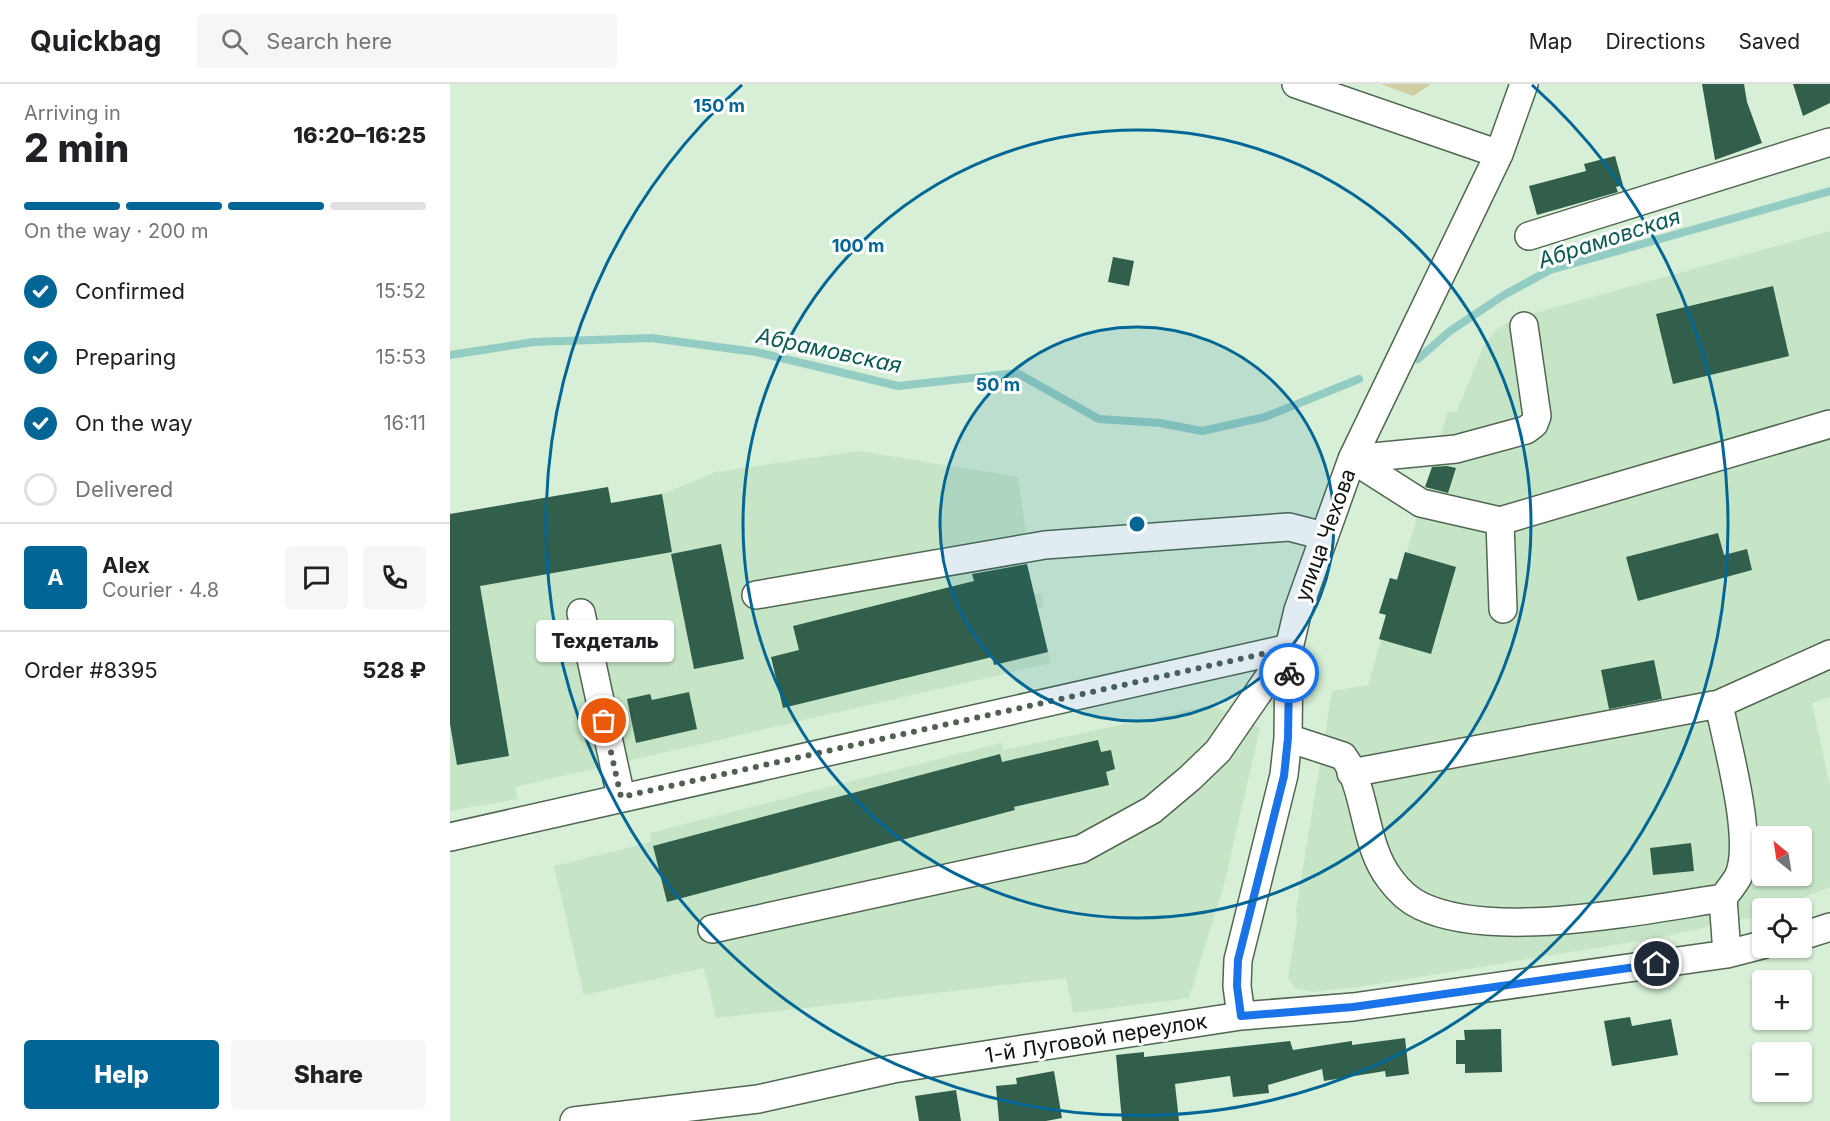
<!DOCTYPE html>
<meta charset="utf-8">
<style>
body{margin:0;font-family:Inter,sans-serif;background:#f6f6f6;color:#202124;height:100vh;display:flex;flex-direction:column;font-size:22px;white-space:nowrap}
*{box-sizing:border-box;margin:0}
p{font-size:20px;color:#757577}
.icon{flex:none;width:33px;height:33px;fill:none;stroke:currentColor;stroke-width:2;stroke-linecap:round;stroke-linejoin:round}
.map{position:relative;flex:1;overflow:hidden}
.details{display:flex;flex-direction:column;background:#fff;width:450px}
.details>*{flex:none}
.needle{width:39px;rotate:330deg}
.controls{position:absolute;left:1302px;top:742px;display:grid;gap:12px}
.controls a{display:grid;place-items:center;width:60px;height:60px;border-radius:6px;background:#fff;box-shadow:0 2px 4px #0004;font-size:30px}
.pin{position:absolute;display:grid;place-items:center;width:51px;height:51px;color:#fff;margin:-26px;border:3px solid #fff;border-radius:50%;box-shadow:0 2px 6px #0007}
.courier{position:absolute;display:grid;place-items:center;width:60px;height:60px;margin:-30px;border:4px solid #1a73e8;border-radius:50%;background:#fff;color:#222;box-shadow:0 2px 8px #0007}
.bubble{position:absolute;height:42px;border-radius:6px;background:#fff;box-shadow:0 2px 4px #0004;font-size:20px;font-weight:800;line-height:42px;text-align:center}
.overview em{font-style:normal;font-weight:800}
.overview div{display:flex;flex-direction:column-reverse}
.overview{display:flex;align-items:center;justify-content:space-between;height:102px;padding:0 24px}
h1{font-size:39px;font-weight:800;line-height:45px}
.bar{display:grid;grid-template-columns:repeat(4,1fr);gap:9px 6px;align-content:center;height:72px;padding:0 24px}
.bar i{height:8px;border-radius:4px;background:#e0e0e0}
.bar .active{background:#016695}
.bar p{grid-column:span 4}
.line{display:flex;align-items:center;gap:15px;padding:0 24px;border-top:2px solid #e0e0e0}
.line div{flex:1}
.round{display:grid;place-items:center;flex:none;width:63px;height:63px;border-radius:6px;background:#f6f6f6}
ol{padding:0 24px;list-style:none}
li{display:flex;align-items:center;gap:18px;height:66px}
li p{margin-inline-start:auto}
li .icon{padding:6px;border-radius:50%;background:#016695;color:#fff;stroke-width:4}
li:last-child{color:#757577}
li i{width:33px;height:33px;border:3px solid #e0e0e0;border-radius:50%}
.action{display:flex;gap:12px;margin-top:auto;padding:12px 24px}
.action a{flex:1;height:69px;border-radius:6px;background:#016695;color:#fff;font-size:24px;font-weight:800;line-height:69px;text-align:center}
.action a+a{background:#f6f6f6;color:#202124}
header{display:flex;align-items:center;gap:36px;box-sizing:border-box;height:84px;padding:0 30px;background:#fff;border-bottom:2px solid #e0e0e0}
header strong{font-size:28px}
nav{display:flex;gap:33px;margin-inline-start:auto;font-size:21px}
.search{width:420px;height:54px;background:#f6f6f6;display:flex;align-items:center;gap:15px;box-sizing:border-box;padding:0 21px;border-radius:6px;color:#757577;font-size:22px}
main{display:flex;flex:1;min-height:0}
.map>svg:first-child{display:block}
.built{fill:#c6e5c6;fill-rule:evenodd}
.green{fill:#cecea1}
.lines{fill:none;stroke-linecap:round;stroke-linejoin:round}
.stream{stroke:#93ccc2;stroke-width:8}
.building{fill:#325f4b}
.minor-casing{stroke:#516651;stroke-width:30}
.minor{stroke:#fff;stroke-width:27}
.done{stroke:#526052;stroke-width:6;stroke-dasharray:0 10.8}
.route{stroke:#1a73e8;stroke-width:8}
.ring{fill:none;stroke:#016695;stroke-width:3}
.labels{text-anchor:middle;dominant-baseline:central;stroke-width:6;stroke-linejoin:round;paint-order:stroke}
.street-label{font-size:21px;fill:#0b130b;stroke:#fff}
.water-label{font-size:22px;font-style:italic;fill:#095a50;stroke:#fff}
.centre{fill:#016695;stroke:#fff;stroke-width:3}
.ring-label{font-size:18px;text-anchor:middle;font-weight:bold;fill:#016695;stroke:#fff;stroke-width:6;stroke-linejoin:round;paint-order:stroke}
</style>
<header>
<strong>Quickbag</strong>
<div class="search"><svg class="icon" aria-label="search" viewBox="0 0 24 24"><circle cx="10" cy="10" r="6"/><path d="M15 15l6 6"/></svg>Search here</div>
<nav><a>Map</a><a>Directions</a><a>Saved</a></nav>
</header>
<main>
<section class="details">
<div class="overview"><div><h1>2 min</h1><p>Arriving in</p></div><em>16:20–16:25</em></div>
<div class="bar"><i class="active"></i><i class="active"></i><i class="active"></i><i></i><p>On the way · 200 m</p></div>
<ol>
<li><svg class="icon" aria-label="check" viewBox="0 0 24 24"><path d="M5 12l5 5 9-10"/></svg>Confirmed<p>15:52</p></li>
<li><svg class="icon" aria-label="check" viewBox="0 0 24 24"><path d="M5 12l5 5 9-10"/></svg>Preparing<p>15:53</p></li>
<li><svg class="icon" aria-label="check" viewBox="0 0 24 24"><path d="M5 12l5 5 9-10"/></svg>On the way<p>16:11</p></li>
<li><i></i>Delivered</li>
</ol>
<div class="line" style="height:108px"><b class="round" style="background:#016695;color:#fff">A</b><div><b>Alex</b><p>Courier · 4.8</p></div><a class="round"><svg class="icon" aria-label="chat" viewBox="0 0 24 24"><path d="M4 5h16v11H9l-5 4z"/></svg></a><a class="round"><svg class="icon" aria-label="phone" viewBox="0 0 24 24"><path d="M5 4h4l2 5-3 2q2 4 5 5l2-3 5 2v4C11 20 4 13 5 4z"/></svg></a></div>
<div class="line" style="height:78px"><div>Order #8395</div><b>528 ₽</b></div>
<div class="action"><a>Help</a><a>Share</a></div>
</section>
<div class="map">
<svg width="1380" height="1037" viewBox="0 0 1380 1037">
<rect width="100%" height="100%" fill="#d6efd6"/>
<!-- built -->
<path class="built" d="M 1380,147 L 1380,613 L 1362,619 L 1380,701 L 1380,803 L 1324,825 L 1312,825 L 1312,829 L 1304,833 L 1207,854 L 909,903 L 862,908 L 845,904 L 838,894 L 847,839 L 846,826 L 882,607 L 918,601 L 931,556 L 929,555 L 936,531 L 929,529 L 940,494 L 947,495 L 957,468 L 997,329 L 1007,327 L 1034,261 L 1046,246 L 1063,235 ZM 1312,753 L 1352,753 L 1352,792 L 1312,792 Z
M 410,367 L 568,393 L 576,449 L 570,450 L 584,510 L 591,509 L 594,523 L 587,524 L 601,579 L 65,703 L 67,715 L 0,727 L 0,430 L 158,403 L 161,419 L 212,410 L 266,388 Z
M 762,621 L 810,644 L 775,797 L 739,914 L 623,929 L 616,894 L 266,934 L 254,884 L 134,911 L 104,782 L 201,758 L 200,749 L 551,659 L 554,666 Z"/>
<!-- green -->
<path class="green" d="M 931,0 L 981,0 L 963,12 Z"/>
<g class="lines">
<!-- stream -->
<path class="stream" d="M 0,271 L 84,258 L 201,254 L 306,268 L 448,302 L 567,289 L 649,335 L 710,339 L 752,347 L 815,333 L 909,295
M 968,275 L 1000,247 L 1054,211 L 1100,186 L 1380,107"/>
</g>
<!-- building -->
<path class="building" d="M 1252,0 L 1294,0 L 1297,18 L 1312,59 L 1265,76 Z
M 1343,0 L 1380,0 L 1380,19 L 1353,32 Z
M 1165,72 L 1173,101 L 1166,103 L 1168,108 L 1087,131 L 1079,102 L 1136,87 L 1134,80 Z
M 663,173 L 684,177 L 679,202 L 658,198 Z
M 1323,202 L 1339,272 L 1223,300 L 1206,230 Z
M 997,382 L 1006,384 L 998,409 L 975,403 L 982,383 Z
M 158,403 L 161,419 L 212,410 L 222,468 L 30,502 L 59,672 L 7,681 L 0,640 L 0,430 Z
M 1268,449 L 1274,471 L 1297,465 L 1302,486 L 1188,517 L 1176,473 Z
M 271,460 L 294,575 L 244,585 L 221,470 Z
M 955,468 L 1006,483 L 981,570 L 929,555 L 936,531 L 929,529 L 940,494 L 947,496 Z
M 577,480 L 598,568 L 544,581 L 542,573 L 333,624 L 321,573 L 349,566 L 343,542 L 524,497 L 522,490 Z
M 1204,576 L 1212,615 L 1159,625 L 1151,586 Z
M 239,608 L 247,645 L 186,659 L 177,615 L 200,610 L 202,616 Z
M 648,656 L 651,668 L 661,666 L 665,685 L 656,688 L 659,701 L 564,723 L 565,726 L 217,818 L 203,762 L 550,670 L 552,678 Z
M 1241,759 L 1244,787 L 1203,791 L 1200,764 Z
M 1180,933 L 1182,942 L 1221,935 L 1228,971 L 1162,982 L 1154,937 Z
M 1051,945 L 1052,988 L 1015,989 L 1015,980 L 1006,980 L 1006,956 L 1015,956 L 1014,946 Z
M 955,954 L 959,990 L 936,993 L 935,987 L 874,997 L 872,985 L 818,1001 L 819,1009 L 783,1013 L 780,992 L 725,1000 L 729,1037 L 672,1037 L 666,971 L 694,968 L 694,973 L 840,957 L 843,966 L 902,957 L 902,961 Z
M 604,987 L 612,1034 L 596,1037 L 549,1037 L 546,1002 L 567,1000 L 566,994 Z
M 506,1006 L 511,1037 L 469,1037 L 465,1012 Z"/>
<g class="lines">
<!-- minor casing -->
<g class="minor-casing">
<path id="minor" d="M 846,0 L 1049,70
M 1079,152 L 1380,58
M 902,375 L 971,419 L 1050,437 L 1380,340
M 902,375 L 1006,365 L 1076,346 L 1084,340 L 1087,332 L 1074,242
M 1050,437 L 1053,525
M 306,511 L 595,461 L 839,443 L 874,452
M 131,529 L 171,713
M 838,654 L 893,672 C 917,704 913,761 940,795 C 948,806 958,816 971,822 C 1044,857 1193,826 1273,814 L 1277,870
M 901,689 L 1269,620
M 0,753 L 839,564
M 1273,814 C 1278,807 1285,799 1289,791 C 1304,754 1277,662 1269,620 L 1380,570
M 262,845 L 631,765 L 702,726 L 740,694 L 768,667 L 839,564
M 1352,852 L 1380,843
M 791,932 L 787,902 L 788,876 L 834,691 L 838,654 L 839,564 L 848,526 L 902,375 L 1049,70 L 1074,0
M 124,1037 L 308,1015 L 443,985 L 791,932 L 903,923 L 1277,870 L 1312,861"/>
</g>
<!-- minor -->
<use href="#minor" class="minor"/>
</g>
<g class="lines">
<!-- done -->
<path class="done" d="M 154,637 L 171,713 L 839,564 L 839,589"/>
<!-- route -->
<path class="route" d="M 839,589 L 838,654 L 834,692 L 788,876 L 787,902 L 791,932 L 903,923 L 1207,880"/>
</g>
<!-- distance rings -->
<circle cx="687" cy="440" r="197" fill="#016695" fill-opacity=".12"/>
<g class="ring">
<circle cx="687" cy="440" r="197"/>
<circle cx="687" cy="440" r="394"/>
<path d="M1082 1A591 591 0 1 1 292 1"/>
</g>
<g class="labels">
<!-- street labels -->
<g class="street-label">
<text transform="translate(875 451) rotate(-70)">улица Чехова</text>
<text transform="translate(646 954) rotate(-9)">1-й Луговой переулок</text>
</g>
<!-- water labels -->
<g class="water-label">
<text transform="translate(1159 154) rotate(-18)">Абрамовская</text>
<text transform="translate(379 266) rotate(12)">Абрамовская</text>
</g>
</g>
<circle cx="687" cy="440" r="9" class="centre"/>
<g class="ring-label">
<text x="269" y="28">150 m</text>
<text x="408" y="168">100 m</text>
<text x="548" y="307">50 m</text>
</g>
</svg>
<div class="controls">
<a><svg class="needle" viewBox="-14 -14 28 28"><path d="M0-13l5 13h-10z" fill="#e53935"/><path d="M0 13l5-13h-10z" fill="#757577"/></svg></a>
<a><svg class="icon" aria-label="locate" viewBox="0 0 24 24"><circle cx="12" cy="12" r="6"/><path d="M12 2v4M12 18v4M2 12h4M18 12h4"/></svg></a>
<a>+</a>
<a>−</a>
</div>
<div class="pin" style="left:154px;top:637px;background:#ea580c"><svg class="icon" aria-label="bag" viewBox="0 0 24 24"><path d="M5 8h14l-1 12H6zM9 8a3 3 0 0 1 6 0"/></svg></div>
<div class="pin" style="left:1207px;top:880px;background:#1f2937"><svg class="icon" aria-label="home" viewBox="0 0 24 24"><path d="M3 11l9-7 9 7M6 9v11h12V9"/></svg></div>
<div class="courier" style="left:839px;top:589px"><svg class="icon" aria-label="bike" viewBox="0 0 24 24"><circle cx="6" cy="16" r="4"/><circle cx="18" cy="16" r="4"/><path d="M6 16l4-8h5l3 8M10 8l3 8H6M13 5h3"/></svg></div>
<div class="bubble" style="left:86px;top:536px;width:138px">Техдеталь</div>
</div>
</main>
